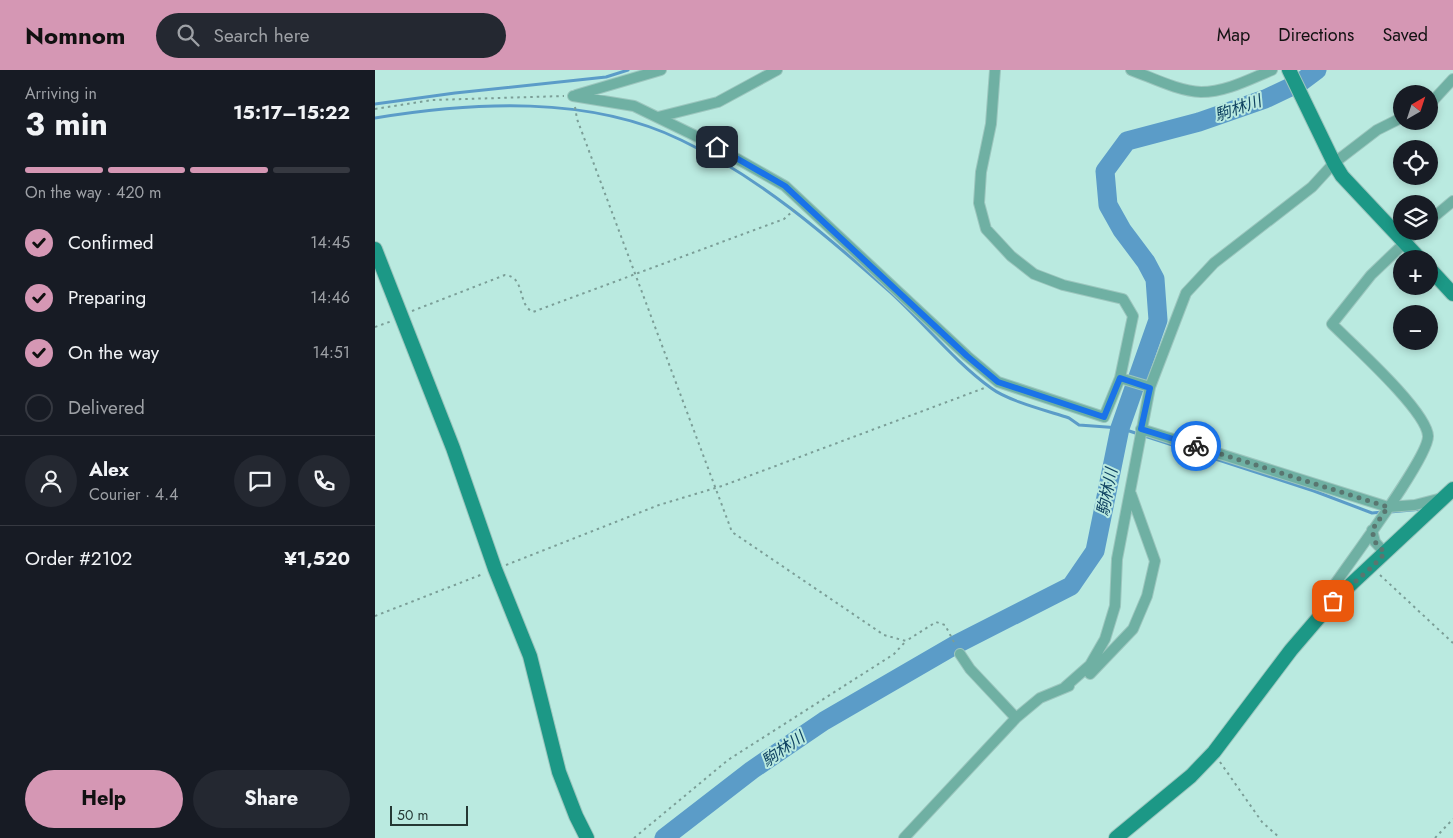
<!DOCTYPE html>
<meta charset="utf-8">
<style>
body{margin:0;font-family:Jost,"Noto Sans JP",sans-serif;background:#242831;color:#f1f3f6;height:100vh;display:flex;flex-direction:column;font-size:19px;white-space:nowrap}
*{box-sizing:border-box;margin:0}
p{font-size:16px;color:#9ea1a6}
.icon{flex:none;width:28px;height:28px;fill:none;stroke:currentColor;stroke-width:2;stroke-linecap:round;stroke-linejoin:round}
.map{position:relative;flex:1;overflow:hidden}
.side{display:flex;flex-direction:column;background:#171b24;width:375px}
.side>*{flex:none}
.needle{width:32px;rotate:39deg}
.fabs{position:absolute;left:1018px;top:15px;display:grid;gap:10px}
.fabs a{display:grid;place-items:center;width:45px;height:45px;border-radius:50%;background:#171b24;box-shadow:0 2px 8px #0003;font-size:25px}
.scale{position:absolute;left:15px;bottom:12px;width:78px;box-sizing:border-box;padding-left:5px;border:2px solid #253834;border-top:0;font-size:14px;line-height:18px;white-space:nowrap;color:#253834;-webkit-text-stroke:4px #baeae0;paint-order:stroke}
.pin{position:absolute;display:grid;place-items:center;width:42px;height:42px;color:#fff;margin:-21px;border-radius:10px;box-shadow:0 2px 8px #0006}
.courier{position:absolute;display:grid;place-items:center;width:50px;height:50px;margin:-25px;border:4px solid #1a73e8;border-radius:50%;background:#fff;color:#222;box-shadow:0 1px 6px #0007}
.headline em{font-style:normal;font-weight:700}
.headline div{display:flex;flex-direction:column-reverse}
.headline{display:flex;align-items:center;justify-content:space-between;height:85px;padding:0 25px}
h1{font-size:32px;font-weight:700;line-height:38px}
.bar{display:grid;grid-template-columns:repeat(4,1fr);gap:8px 5px;align-content:center;height:60px;padding:0 25px}
.bar i{height:6px;border-radius:4px;background:#363941}
.bar .selected{background:#d597b4}
.bar p{grid-column:span 4}
.line{display:flex;align-items:center;gap:12px;padding:0 25px;border-top:1px solid #363941}
.line div{flex:1}
.round{display:grid;place-items:center;flex:none;width:52px;height:52px;border-radius:26px;background:#242831}
ol{padding:0 25px;list-style:none}
li{display:flex;align-items:center;gap:15px;height:55px}
li p{margin-inline-start:auto}
li .icon{padding:5px;border-radius:50%;background:#d597b4;color:#111;stroke-width:4}
li:last-child{color:#9ea1a6}
li i{width:28px;height:28px;border:2px solid #363941;border-radius:50%}
.action{display:flex;gap:10px;margin-top:auto;padding:10px 25px}
.action a{flex:1;height:58px;border-radius:30px;background:#d597b4;color:#111;font-size:20px;font-weight:700;line-height:58px;text-align:center}
.action a+a{background:#242831;color:#f1f3f6}
header{display:flex;align-items:center;gap:30px;box-sizing:border-box;height:70px;padding:0 25px;background:#d597b4;color:#111}
header strong{font-size:24px}
nav{display:flex;gap:28px;margin-inline-start:auto;font-size:18px}
.search{width:350px;height:45px;background:#242831;display:flex;align-items:center;gap:12px;box-sizing:border-box;padding:0 18px;border-radius:28px;color:#9ea1a6;font-size:19px}
main{display:flex;flex:1;min-height:0}
.map>svg:first-child{display:block}
.lines{fill:none;stroke-linecap:round;stroke-linejoin:round}
.stream{stroke:#5b9cc8;stroke-width:3}
.river{stroke:#5b9cc8;stroke-width:19}
.street-casing{stroke:#9cc6be;stroke-width:12}
.secondary-casing{stroke:#9cc6be;stroke-width:16}
.path{stroke:#7b9e97;stroke-width:2;stroke-dasharray:2.5 4;stroke-linecap:butt}
.street{stroke:#6fb0a3;stroke-width:10}
.secondary{stroke:#1c9886;stroke-width:14}
.done{stroke:#597670;stroke-width:5;stroke-dasharray:0 9}
.route{stroke:#1a73e8;stroke-width:6}
.labels{text-anchor:middle;dominant-baseline:central;stroke-width:4;stroke-linejoin:round;paint-order:stroke}
.water-label{font-size:16px;font-style:italic;fill:#104362;stroke:#baeae0}
</style>
<header>
<strong>Nomnom</strong>
<div class="search"><svg class="icon" aria-label="search" viewBox="0 0 24 24"><circle cx="10" cy="10" r="6"/><path d="M15 15l6 6"/></svg>Search here</div>
<nav><a>Map</a><a>Directions</a><a>Saved</a></nav>
</header>
<main>
<section class="side">
<div class="headline"><div><h1>3 min</h1><p>Arriving in</p></div><em>15:17–15:22</em></div>
<div class="bar"><i class="selected"></i><i class="selected"></i><i class="selected"></i><i></i><p>On the way · 420 m</p></div>
<ol>
<li><svg class="icon" aria-label="check" viewBox="0 0 24 24"><path d="M5 12l5 5 9-10"/></svg>Confirmed<p>14:45</p></li>
<li><svg class="icon" aria-label="check" viewBox="0 0 24 24"><path d="M5 12l5 5 9-10"/></svg>Preparing<p>14:46</p></li>
<li><svg class="icon" aria-label="check" viewBox="0 0 24 24"><path d="M5 12l5 5 9-10"/></svg>On the way<p>14:51</p></li>
<li><i></i>Delivered</li>
</ol>
<div class="line" style="height:90px"><a class="round"><svg class="icon" aria-label="person" viewBox="0 0 24 24"><circle cx="12" cy="8" r="4"/><path d="M4 21q1-7 8-7t8 7"/></svg></a><div><b>Alex</b><p>Courier · 4.4</p></div><a class="round"><svg class="icon" aria-label="chat" viewBox="0 0 24 24"><path d="M4 5h16v11H9l-5 4z"/></svg></a><a class="round"><svg class="icon" aria-label="phone" viewBox="0 0 24 24"><path d="M5 4h4l2 5-3 2q2 4 5 5l2-3 5 2v4C11 20 4 13 5 4z"/></svg></a></div>
<div class="line" style="height:65px"><div>Order #2102</div><b>¥1,520</b></div>
<div class="action"><a>Help</a><a>Share</a></div>
</section>
<div class="map">
<svg width="1078" height="768" viewBox="0 0 1078 768">
<rect width="100%" height="100%" fill="#baeae0"/>
<g class="lines">
<!-- stream -->
<path class="stream" d="M 0,34 L 80,23 L 231,7 L 253,0
M 0,48 C 98,32 214,25 306,70 C 384,107 451,165 515,222 C 548,252 581,293 616,318 C 633,331 673,341 694,348 L 704,355 L 745,358 L 939,421 L 997,443 L 1008,442
M 1015,442 L 1048,439"/>
<!-- river -->
<path class="river" d="M 289,768 L 377,700 L 449,651 L 580,575 L 696,516 L 720,481 L 745,358 L 783,250 L 780,209 L 771,192 L 747,160 L 733,135 L 730,101 L 752,71 L 824,52 L 890,29 L 926,12 L 942,0"/>
<!-- street casing -->
<g class="street-casing">
<path id="street" d="M 756,0 C 778,8 803,21 826,22 C 851,22 875,9 897,0
M 201,25 L 286,0
M 198,26 L 259,36 L 329,70 L 410,116 L 592,286 L 623,312 L 729,347 L 745,308 L 758,246 L 748,229 L 688,215 L 659,204 L 636,186 L 611,159 L 604,133 L 606,102 L 616,54 L 620,0
M 1054,35 L 1078,9
M 283,47 L 343,32 L 402,0
M 1054,151 L 1078,131
M 745,308 L 775,317
M 766,359 L 1013,437 L 1040,435 L 1067,428
M 997,460 L 1000,472 L 1010,483
M 960,514 C 976,490 1054,387 1053,366 C 1052,341 977,274 957,254 L 996,205 L 1042,161
M 585,584 L 595,599 L 641,648
M 715,604 L 758,559 L 772,526 L 780,491 L 756,424
M 690,617 L 715,595 L 730,569 L 740,536 L 742,489 L 775,317 L 811,223 L 839,193 L 937,117 L 959,93 L 1002,60 L 1026,48
M 529,768 L 641,648 L 665,628 L 694,616"/>
</g>
<!-- secondary casing -->
<g class="secondary-casing">
<path id="secondary" d="M 914,0 L 959,93 L 967,106 L 1045,189
M 0,179 L 78,378 L 120,499 L 155,586 L 184,702 L 201,746 L 212,768
M 1054,198 L 1078,224
M 741,768 L 816,706 L 839,682 L 916,580 L 958,531 L 1078,419"/>
</g>
<!-- path -->
<path class="path" d="M 200,37 L 202,49 L 357,462 L 509,565 L 531,571 L 561,552 L 570,555 L 581,576
M 0,39 L 57,30 L 189,26
M 37,241 L 130,205 C 151,207 142,235 158,242 L 409,149 L 419,140
M 0,257 L 17,251
M 131,495 L 284,435 L 347,416 L 612,317
M 1005,505 L 1078,573
M 0,546 L 108,504
M 845,692 L 887,752 L 905,768
M 259,768 L 353,690 L 519,584 L 531,571
M 1060,768 L 1078,749"/>
<!-- street -->
<use href="#street" class="street"/>
<!-- secondary -->
<use href="#secondary" class="secondary"/>
</g>
<g class="lines">
<!-- done -->
<path class="done" d="M 821,376 L 1013,437 L 997,460 L 1000,472 L 1010,483 L 997,497 L 958,531"/>
<!-- route -->
<path class="route" d="M 342,77 L 410,116 L 592,286 L 623,312 L 729,347 L 745,308 L 775,318 L 766,359 L 821,376"/>
</g>
<g class="labels">
<!-- water labels -->
<g class="water-label">
<text transform="translate(863 38) rotate(-19)">駒林川</text>
<text transform="translate(732 422) rotate(-79)">駒林川</text>
<text transform="translate(408 679) rotate(-35)">駒林川</text>
</g>
</g>
</svg>
<div class="fabs">
<a><svg class="needle" viewBox="-14 -14 28 28"><path d="M0-13l5 13h-10z" fill="#e53935"/><path d="M0 13l5-13h-10z" fill="#9ea1a6"/></svg></a>
<a><svg class="icon" aria-label="locate" viewBox="0 0 24 24"><circle cx="12" cy="12" r="6"/><path d="M12 2v4M12 18v4M2 12h4M18 12h4"/></svg></a>
<a><svg class="icon" aria-label="layers" viewBox="0 0 24 24"><path d="M12 4l9 5-9 5-9-5zM3 14l9 5 9-5"/></svg></a>
<a>+</a>
<a>−</a>
</div>
<div class="scale">50 m</div>
<div class="pin" style="left:958px;top:531px;background:#ea580c"><svg class="icon" aria-label="bag" viewBox="0 0 24 24"><path d="M5 8h14l-1 12H6zM9 8a3 3 0 0 1 6 0"/></svg></div>
<div class="pin" style="left:342px;top:77px;background:#1f2937"><svg class="icon" aria-label="home" viewBox="0 0 24 24"><path d="M3 11l9-7 9 7M6 9v11h12V9"/></svg></div>
<div class="courier" style="left:821px;top:376px"><svg class="icon" aria-label="bike" viewBox="0 0 24 24"><circle cx="6" cy="16" r="4"/><circle cx="18" cy="16" r="4"/><path d="M6 16l4-8h5l3 8M10 8l3 8H6M13 5h3"/></svg></div>
</div>
</main>
